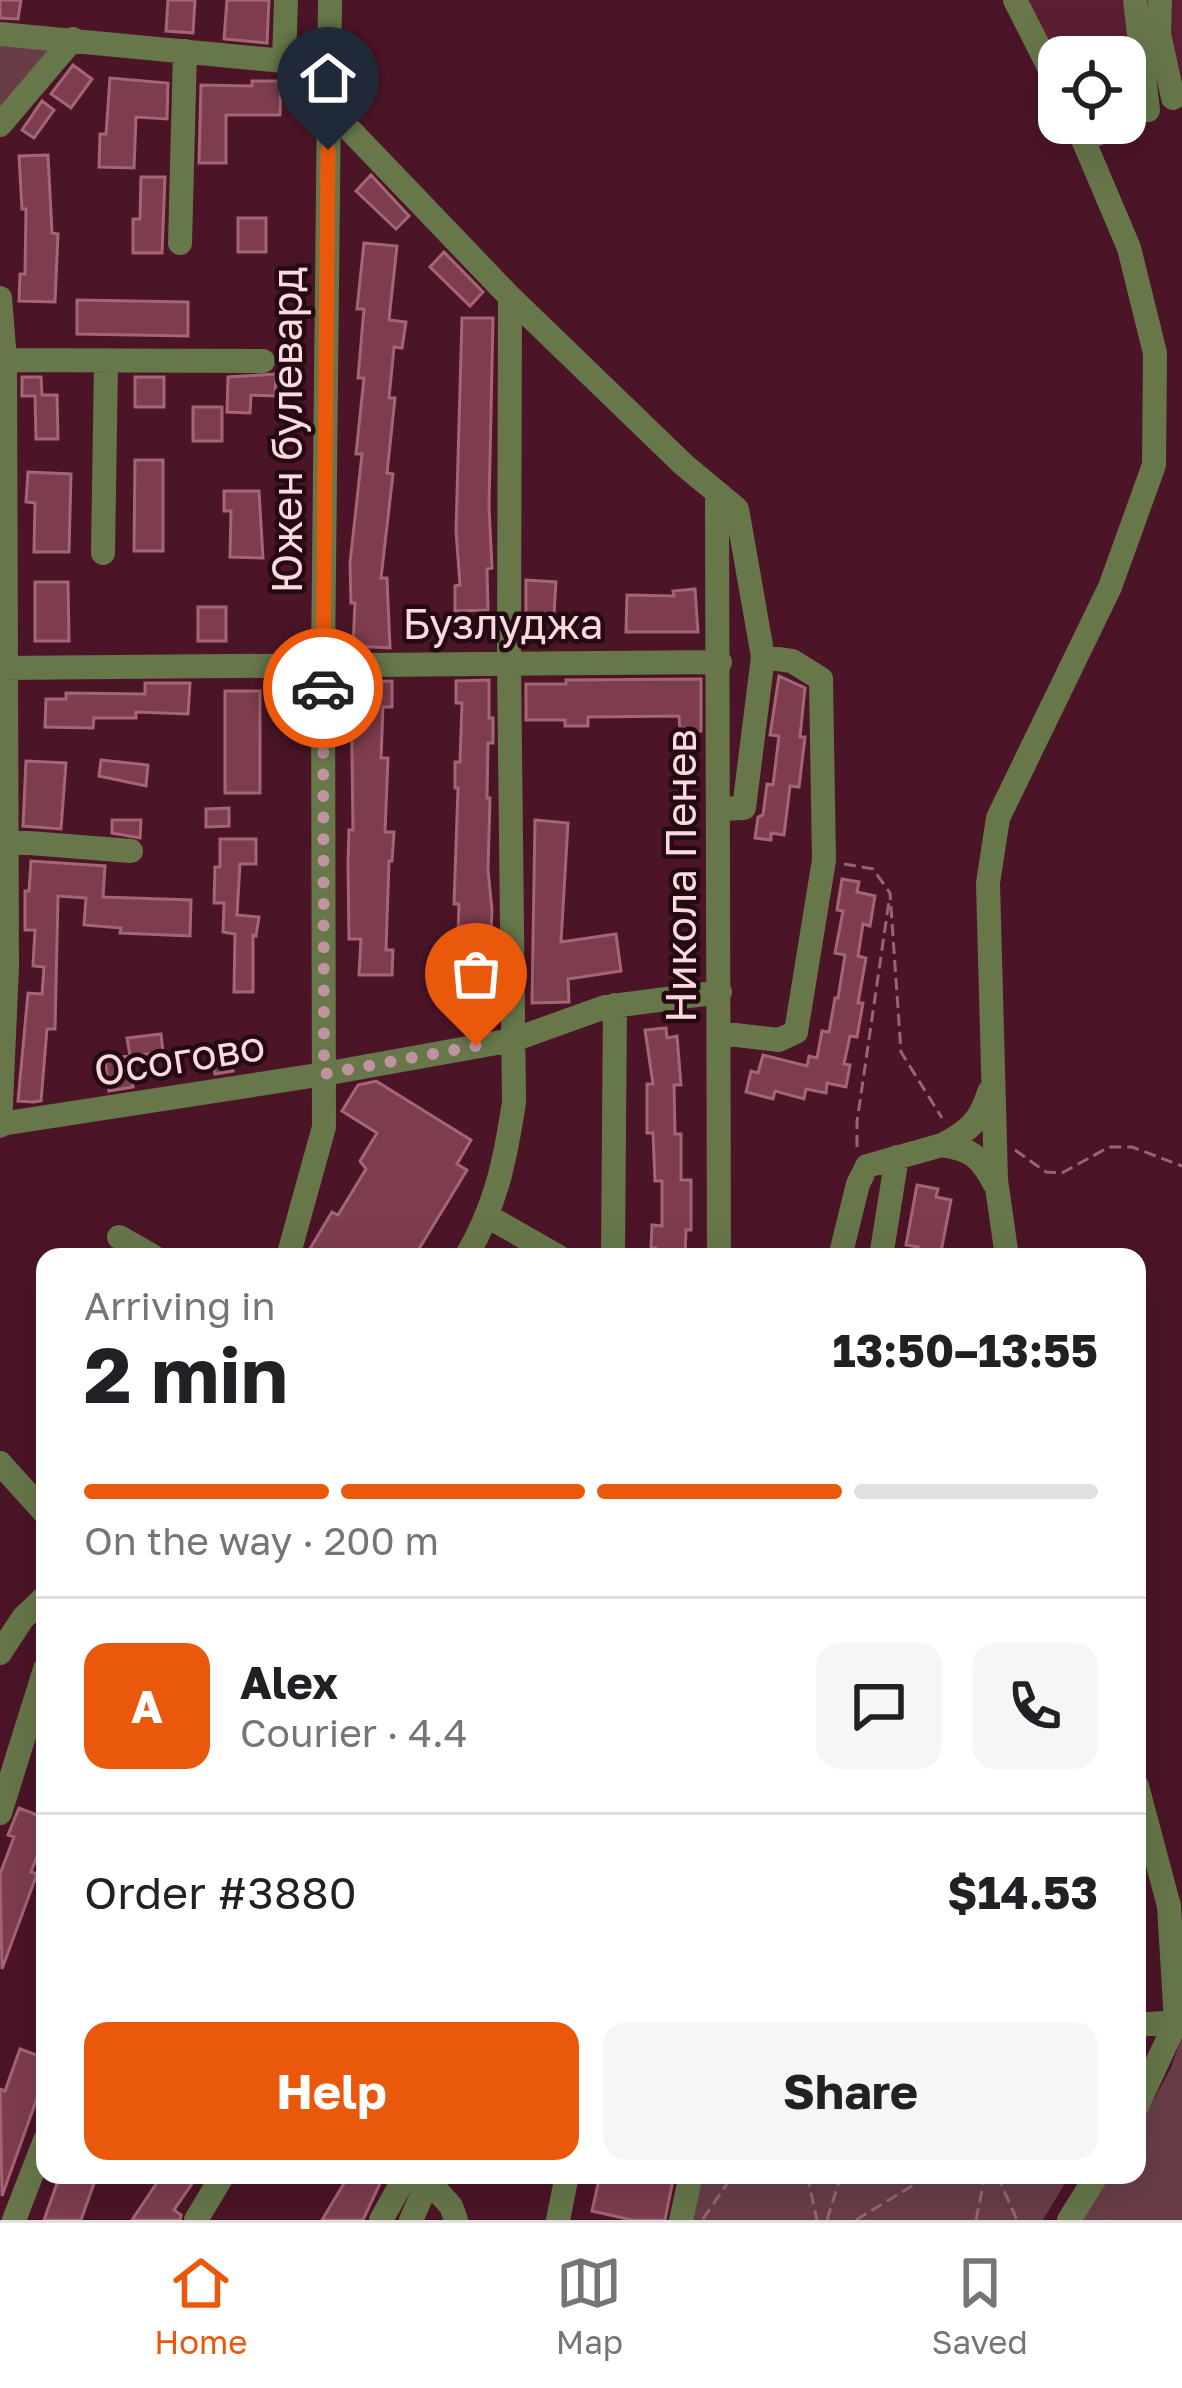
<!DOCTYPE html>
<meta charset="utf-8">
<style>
body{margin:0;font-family:"Golos Text",sans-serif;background:#f6f6f6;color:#202124;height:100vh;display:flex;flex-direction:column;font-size:45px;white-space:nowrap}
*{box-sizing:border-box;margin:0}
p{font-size:39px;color:#757577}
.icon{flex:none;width:66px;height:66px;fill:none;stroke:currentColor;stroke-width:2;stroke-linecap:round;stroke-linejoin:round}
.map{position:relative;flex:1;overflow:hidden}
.sheet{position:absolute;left:36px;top:1248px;width:1110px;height:936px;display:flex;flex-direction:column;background:#fff;border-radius:24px;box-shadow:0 12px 48px #0002}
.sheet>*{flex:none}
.tools{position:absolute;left:1038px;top:36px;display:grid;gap:24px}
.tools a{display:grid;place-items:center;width:108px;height:108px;border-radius:24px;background:#fff;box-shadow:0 12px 48px #0002;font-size:60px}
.pin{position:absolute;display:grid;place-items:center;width:102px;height:102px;color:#fff;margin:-123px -51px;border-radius:50% 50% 50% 0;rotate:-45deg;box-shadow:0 0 12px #0007}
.pin .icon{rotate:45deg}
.courier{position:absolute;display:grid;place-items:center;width:120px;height:120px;margin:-60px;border:9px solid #ea580c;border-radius:50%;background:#fff;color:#222;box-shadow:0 3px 15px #0007}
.head em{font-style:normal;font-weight:700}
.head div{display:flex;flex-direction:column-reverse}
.head{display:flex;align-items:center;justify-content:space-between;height:204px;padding:0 48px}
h1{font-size:78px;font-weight:700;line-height:90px}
.bar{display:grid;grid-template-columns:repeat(4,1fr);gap:18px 12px;align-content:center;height:144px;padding:0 48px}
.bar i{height:15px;border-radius:9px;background:#e0e0e0}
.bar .active{background:#ea580c}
.bar p{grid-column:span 4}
.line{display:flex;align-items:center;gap:30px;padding:0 48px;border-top:3px solid #e0e0e0}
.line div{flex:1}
.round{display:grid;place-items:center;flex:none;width:126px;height:126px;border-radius:24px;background:#f6f6f6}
.primary-button{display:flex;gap:24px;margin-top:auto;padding:24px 48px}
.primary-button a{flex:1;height:138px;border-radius:24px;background:#ea580c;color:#fff;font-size:48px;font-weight:700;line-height:138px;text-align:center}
.primary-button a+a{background:#f6f6f6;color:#202124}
.tab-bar{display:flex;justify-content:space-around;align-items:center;height:168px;border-top:3px solid #e0e0e0;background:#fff;font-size:33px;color:#757577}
.tab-bar a{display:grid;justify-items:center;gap:6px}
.tab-bar .active{color:#ea580c}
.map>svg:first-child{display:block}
.built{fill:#5c1e32}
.green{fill:#693d48}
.building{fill:#7d3d4e;stroke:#a46574;stroke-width:3}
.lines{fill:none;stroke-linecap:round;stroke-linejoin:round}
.path{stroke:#956674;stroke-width:3;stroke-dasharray:12 6;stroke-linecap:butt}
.minor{stroke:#67774a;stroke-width:24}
.done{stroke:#bf949f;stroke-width:12;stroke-dasharray:0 21.6}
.route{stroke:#ea580c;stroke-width:15}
.labels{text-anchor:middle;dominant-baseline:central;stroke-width:9;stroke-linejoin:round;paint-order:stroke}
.street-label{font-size:42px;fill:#fdd8e0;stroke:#240b12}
</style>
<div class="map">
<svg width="1182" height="2220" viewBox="0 0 1182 2220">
<rect width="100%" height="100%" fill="#4c1527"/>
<!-- built -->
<path class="built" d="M 1024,0 L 1182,0 L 1182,72 L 1125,98 L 1125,57 L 1059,57 L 1059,60 Z"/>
<!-- green -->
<path class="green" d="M 0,43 L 55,49 L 0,114 Z
M 1182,2035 L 1182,2220 L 1079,2220 L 1108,2175 L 1137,2175 L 1137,2130 L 1171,2068 Z
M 694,2175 L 1070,2175 L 1043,2220 L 685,2220 Z"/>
<!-- building -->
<path class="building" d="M 0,0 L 21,0 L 18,19 L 0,18 Z
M 168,0 L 195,0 L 193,33 L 166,31 Z
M 227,0 L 269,0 L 267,43 L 224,39 Z
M 73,65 L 92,79 L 71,108 L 51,94 Z
M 110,78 L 168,83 L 167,119 L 136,117 L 134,168 L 99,167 L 100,134 L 106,134 Z
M 252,81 L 281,81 L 280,115 L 226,115 L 226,163 L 199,163 L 201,85 L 252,86 Z
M 42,101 L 54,110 L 34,138 L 22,130 Z
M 48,155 L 52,233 L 58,234 L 55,302 L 19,301 L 20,274 L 25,274 L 26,209 L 22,209 L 19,156 Z
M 371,175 L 409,216 L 396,229 L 356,191 Z
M 141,177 L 165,177 L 162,253 L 133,253 L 133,219 L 140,219 Z
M 238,218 L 266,218 L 266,252 L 238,252 Z
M 364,243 L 397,246 L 389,320 L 406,322 L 402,348 L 394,347 L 389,398 L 395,398 L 387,473 L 393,474 L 381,578 L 387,578 L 390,648 L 353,646 L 355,603 L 351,603 L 350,563 L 362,454 L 356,454 L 364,378 L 358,378 L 364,309 L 357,309 Z
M 444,252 L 483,292 L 470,306 L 430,267 Z
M 77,300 L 188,302 L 188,336 L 77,334 Z
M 462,318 L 493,318 L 489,506 L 492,568 L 487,569 L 488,610 L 455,611 L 455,586 L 460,585 L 456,531 Z
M 276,374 L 275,396 L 251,395 L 250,413 L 227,412 L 228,377 Z
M 22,377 L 41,377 L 42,395 L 57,395 L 58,439 L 36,439 L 35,396 L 22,396 Z
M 135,377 L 164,377 L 164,407 L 135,407 Z
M 193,407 L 222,407 L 222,441 L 193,441 Z
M 135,460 L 163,460 L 163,551 L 134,551 Z
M 28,472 L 71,474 L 69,552 L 34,552 L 35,503 L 26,502 Z
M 224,491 L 259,491 L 263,558 L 230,557 L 231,511 L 224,511 Z
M 526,580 L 556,582 L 554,614 L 526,613 Z
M 35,582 L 68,582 L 69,641 L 35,641 Z
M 695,589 L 698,632 L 626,632 L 627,595 L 674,596 L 673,591 Z
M 198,607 L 226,607 L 226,641 L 198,641 Z
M 779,676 L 805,688 L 800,737 L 805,737 L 799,787 L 790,786 L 784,835 L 771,833 L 771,840 L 755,838 L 758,817 L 763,815 L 767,784 L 773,785 L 779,736 L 770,735 Z
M 701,679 L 701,731 L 680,732 L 679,716 L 588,717 L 588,726 L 565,726 L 565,720 L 526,720 L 526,684 L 566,684 L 566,680 Z
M 489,680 L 489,718 L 493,718 L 493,743 L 488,743 L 487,798 L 490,798 L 488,870 L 492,910 L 489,968 L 457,968 L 459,904 L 454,904 L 458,788 L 455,788 L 455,762 L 460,762 L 462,703 L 456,703 L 456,681 Z
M 392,681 L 392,707 L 383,707 L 381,758 L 388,758 L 385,832 L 394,832 L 392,861 L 389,861 L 386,950 L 393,950 L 392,975 L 359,975 L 361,939 L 349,939 L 348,863 L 349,830 L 353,830 L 351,682 Z
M 145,683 L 190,683 L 188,714 L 136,712 L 136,718 L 94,718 L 93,728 L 45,727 L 46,699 L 66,699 L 66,693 L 145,694 Z
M 225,691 L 260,691 L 260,793 L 225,793 Z
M 101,760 L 148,765 L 146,786 L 99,776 Z
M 26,761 L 66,763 L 61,829 L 23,826 Z
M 229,808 L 229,826 L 206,827 L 206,809 Z
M 112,820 L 141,820 L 140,838 L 112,833 Z
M 535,820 L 568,823 L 561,942 L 616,934 L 621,971 L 568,979 L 569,1002 L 532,1003 Z
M 220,839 L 256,839 L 256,864 L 240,864 L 237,915 L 259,917 L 256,936 L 253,935 L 253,992 L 234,992 L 235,934 L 223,932 L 224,903 L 214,903 L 215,867 L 220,867 Z
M 31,861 L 105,866 L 103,897 L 191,900 L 190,936 L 120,933 L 121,928 L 84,925 L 86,898 L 58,896 L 55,1029 L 47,1029 L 41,1101 L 33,1102 L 18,1101 L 28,993 L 42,994 L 44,967 L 33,966 L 35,930 L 25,930 L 25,891 L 29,891 Z
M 842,879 L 859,882 L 857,892 L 875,896 L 870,926 L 863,924 L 858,956 L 866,958 L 858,1003 L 863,1003 L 857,1037 L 850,1036 L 844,1064 L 850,1065 L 846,1087 L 827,1083 L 826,1093 L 806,1089 L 804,1099 L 775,1091 L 773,1099 L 746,1092 L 751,1071 L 758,1073 L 763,1055 L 807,1066 L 809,1056 L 817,1058 L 822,1031 L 829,1032 L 835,998 L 838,998 L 845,955 L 835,953 L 843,911 L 837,910 Z
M 666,1028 L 667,1038 L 677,1036 L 681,1085 L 674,1085 L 675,1134 L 681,1134 L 681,1180 L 691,1180 L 691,1230 L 686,1230 L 685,1257 L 656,1257 L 656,1248 L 651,1248 L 652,1225 L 662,1226 L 662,1181 L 655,1181 L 653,1133 L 647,1133 L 647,1084 L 653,1084 L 645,1030 Z
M 161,1034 L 163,1052 L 130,1056 L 127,1038 Z
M 227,1043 L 233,1071 L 215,1074 L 209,1048 Z
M 129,1056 L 133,1087 L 109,1091 L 105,1059 Z
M 376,1081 L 471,1140 L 457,1164 L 467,1170 L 414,1257 L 305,1257 L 332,1212 L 338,1215 L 366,1169 L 360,1161 L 377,1133 L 342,1111 L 358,1085 Z
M 917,1185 L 938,1189 L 936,1197 L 951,1200 L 940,1257 L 916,1257 L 918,1247 L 906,1245 Z
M 19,1808 L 45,1818 L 45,1835 L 31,1872 L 37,1874 L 2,1969 L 0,1874 L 14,1837 L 8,1835 Z
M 20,2049 L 45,2058 L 45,2089 L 41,2087 L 2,2196 L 0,2089 L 5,2091 Z
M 60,2175 L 97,2175 L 81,2220 L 44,2220 Z
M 143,2175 L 198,2175 L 174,2210 L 181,2215 L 180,2220 L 132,2220 L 156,2184 Z
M 349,2175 L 384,2175 L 363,2220 L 322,2220 Z
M 600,2175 L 674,2175 L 665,2220 L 632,2220 L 592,2211 Z"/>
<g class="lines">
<!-- path -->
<path class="path" d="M 844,864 L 873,869 L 890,893 L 901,1052 L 942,1118
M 857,1147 L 857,1122 L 889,901
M 1015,1150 L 1046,1172 L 1062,1173 L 1109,1147 L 1132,1147 L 1182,1166
M 807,2175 L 817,2220
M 997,2175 L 1017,2220
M 703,2219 L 733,2175
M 827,2220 L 841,2175
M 856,2220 L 930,2175
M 976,2220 L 985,2175"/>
<!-- minor -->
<path class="minor" d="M 1015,0 L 1059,87
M 1135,0 L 1148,110
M 1160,0 L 1159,34 L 1173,98
M 0,34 L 284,61 L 510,297 L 684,465 L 737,509 L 763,657 L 744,808 L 720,809
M 284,61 L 286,0
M 0,125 L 73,39
M 1084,140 L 1121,123
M 180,243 L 185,51
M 0,298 L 5,360 L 7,967 L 0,1126
M 0,369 L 5,360 L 263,361
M 717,495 L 719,1257
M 103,553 L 106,361
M 0,668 L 720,662
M 4,841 L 131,851
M 719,1033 L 779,1040 L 796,1032 L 824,860 L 821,679 L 792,661 L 763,657
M 989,1092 C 981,1120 968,1132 942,1145 C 971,1149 981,1157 994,1183
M 1,1124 L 324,1074 L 513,1040 L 605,1007 L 720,992
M 489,1217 L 559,1257
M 119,1237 L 154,1257
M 288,1257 L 324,1127 L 323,664 L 330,0
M 466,1257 C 496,1205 505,1162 514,1102 L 509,661 L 510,297
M 613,1257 L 615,1005
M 840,1257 L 858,1184 L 867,1166 L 942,1145
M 881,1257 L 897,1157
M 1007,1257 L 996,1180 L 988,883 L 998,818 L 1110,587 L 1154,465 L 1155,353 L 1129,248 L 1076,123
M 0,1463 L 45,1513
M 0,1653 L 23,1618 L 45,1597
M 1137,1786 L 1169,1906 L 1176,2022 L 1137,2106
M 0,1813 L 45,1669
M 1137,2025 L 1176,2022
M 429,2182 L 451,2206 L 456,2220
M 14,2220 L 45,2140
M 196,2220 L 223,2175
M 381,2220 L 406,2175
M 411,2220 L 431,2175
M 558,2220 L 567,2175
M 681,2220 L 691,2175
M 1069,2220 L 1097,2175"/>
</g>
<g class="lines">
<!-- done -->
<path class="done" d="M 323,688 L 324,1074 L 476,1046"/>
<!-- route -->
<path class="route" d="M 323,688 L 328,150"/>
</g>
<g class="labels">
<!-- street labels -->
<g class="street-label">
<text transform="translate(286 430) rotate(-90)">Южен булевард</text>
<text x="503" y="623">Бузлуджа</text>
<text transform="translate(680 876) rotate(-90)">Никола Пенев</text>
<text transform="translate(179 1057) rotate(-9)">Осогово</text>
</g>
</g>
</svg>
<div class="tools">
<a><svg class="icon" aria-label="locate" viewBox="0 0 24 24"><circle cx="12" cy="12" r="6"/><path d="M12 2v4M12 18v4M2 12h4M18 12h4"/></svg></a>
</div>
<div class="pin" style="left:476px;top:1046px;background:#ea580c"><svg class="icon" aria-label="bag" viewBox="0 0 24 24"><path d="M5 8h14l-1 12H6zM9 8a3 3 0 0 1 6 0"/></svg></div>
<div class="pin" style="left:328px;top:150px;background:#1f2937"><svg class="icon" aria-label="home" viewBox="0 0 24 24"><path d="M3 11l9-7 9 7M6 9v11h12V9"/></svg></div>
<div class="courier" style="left:323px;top:688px"><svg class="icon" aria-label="car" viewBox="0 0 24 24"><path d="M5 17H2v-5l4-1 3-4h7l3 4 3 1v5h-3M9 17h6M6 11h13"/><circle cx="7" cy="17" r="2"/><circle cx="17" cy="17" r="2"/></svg></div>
<section class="sheet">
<div class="head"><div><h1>2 min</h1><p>Arriving in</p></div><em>13:50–13:55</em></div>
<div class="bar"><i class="active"></i><i class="active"></i><i class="active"></i><i></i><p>On the way · 200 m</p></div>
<div class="line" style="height:216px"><b class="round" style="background:#ea580c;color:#fff">A</b><div><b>Alex</b><p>Courier · 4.4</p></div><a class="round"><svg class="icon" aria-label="chat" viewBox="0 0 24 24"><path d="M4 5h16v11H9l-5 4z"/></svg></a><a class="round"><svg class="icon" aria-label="phone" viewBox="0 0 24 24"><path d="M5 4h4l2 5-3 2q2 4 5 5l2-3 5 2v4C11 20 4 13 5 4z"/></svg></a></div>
<div class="line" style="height:156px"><div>Order #3880</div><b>$14.53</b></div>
<div class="primary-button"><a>Help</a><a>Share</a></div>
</section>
</div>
<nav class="tab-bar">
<a class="active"><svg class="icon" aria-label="home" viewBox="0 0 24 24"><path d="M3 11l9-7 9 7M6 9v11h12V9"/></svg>Home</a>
<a><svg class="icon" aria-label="map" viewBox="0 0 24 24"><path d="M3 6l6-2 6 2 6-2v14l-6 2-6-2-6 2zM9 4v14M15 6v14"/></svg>Map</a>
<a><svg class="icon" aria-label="saved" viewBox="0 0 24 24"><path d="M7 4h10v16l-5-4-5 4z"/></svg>Saved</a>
</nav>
